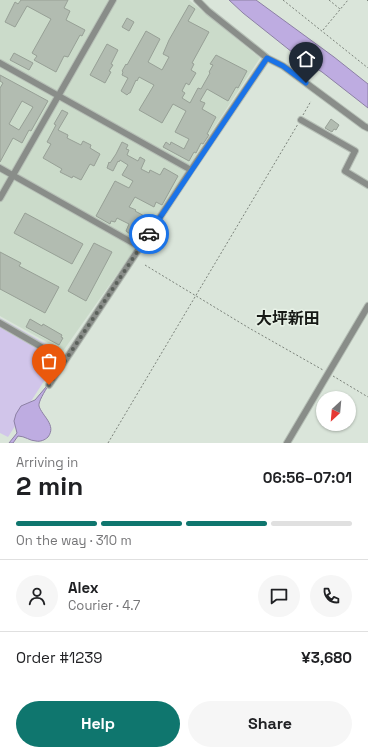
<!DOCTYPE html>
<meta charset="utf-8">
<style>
body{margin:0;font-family:"Space Grotesk","Noto Sans JP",sans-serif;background:#f6f6f6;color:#202124;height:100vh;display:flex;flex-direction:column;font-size:15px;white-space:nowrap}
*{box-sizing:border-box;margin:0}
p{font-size:13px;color:#757577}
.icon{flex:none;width:22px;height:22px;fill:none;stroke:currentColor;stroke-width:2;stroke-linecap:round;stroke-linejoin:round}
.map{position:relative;height:443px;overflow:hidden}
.sheet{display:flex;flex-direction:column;background:#fff;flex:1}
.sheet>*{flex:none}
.needle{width:26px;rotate:206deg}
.buttons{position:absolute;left:316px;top:391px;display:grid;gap:8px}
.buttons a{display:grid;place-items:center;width:40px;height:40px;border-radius:50%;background:#fff;box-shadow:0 1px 3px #0004;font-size:20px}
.pin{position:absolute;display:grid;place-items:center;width:34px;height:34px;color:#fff;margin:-41px -17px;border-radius:50% 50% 50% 0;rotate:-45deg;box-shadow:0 0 4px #0007}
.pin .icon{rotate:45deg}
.courier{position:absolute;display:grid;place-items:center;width:40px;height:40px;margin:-20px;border:3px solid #1a73e8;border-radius:50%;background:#fff;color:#222;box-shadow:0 1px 5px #0007}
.overview em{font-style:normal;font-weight:700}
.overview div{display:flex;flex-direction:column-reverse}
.overview{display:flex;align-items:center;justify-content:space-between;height:68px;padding:0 16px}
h1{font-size:26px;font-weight:700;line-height:30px}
.bar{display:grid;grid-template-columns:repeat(4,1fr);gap:6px 4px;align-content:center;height:48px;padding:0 16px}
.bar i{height:5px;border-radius:3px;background:#e0e0e0}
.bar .current{background:#0f766e}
.bar p{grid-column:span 4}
.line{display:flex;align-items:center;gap:10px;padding:0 16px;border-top:1px solid #e0e0e0}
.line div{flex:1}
.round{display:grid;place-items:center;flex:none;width:42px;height:42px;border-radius:21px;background:#f6f6f6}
.cta{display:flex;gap:8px;margin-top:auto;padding:8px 16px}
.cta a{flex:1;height:46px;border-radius:24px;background:#0f766e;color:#fff;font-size:16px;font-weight:700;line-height:46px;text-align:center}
.cta a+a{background:#f6f6f6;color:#202124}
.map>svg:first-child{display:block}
.built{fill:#cbdbca}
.green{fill:#d1c5ea}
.water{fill:#beace1;stroke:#8c80a4}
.building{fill:#b2bcb1;stroke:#97a096;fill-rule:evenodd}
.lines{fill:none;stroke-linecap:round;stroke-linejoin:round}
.minor-casing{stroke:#b7c0b7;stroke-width:8}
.path{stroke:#7b827a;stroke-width:1;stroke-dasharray:2 2;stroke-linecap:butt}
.minor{stroke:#898d89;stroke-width:6}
.done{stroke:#5b615b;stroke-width:4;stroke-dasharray:0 7.2}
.route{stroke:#1a73e8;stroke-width:5}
.labels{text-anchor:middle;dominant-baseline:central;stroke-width:3;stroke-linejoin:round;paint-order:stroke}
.quarter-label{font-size:16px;font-weight:bold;fill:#171a16;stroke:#e8f2e7}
</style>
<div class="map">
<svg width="368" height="443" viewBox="0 0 368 443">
<rect width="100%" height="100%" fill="#dae5da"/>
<!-- built -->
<path class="built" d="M 0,0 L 189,0 L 260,58 L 190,164 L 139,243 L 63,351 L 0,316 Z"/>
<!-- green -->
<path class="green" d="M 0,318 L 62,353 L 8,437 L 0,433 Z"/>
<!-- water -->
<path class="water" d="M 229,0 L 256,0 L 334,57 L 368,84 L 368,108 L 322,72 L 311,65 L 307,64 L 243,13 Z
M 48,386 C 45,391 38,402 39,406 C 42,416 57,425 48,437 C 45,440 40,442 36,441 C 30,441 25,436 18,436 L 13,443 L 9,443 L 17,433 L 14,421 L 16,414 L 21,406 L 35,400 L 46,387 Z"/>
<!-- building -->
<path class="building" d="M 21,0 L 68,0 L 64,8 L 70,11 L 66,20 L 85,30 L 82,36 L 80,35 L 68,57 L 64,56 L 56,72 L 34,60 L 37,56 L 32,53 L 51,19 L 27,6 L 15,27 L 5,22 L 15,2 L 18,4 Z
M 189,5 L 195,9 L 188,21 L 209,32 L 192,63 L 194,64 L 191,70 L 196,73 L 189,85 L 186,83 L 182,91 L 185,93 L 182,98 L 190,103 L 198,88 L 201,89 L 210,73 L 209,72 L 213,65 L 210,64 L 216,55 L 247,71 L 238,88 L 236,87 L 228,101 L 207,89 L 200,101 L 205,103 L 202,109 L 216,117 L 207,134 L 209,135 L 203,144 L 201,143 L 196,153 L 194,152 L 189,161 L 163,147 L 166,142 L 170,145 L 171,142 L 184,149 L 189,139 L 175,132 L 186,111 L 173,104 L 162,123 L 139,110 L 154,85 L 139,77 L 137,81 L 136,80 L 130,93 L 129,93 L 127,95 L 121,91 L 128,78 L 122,75 L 123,72 L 122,71 L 126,64 L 127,65 L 146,31 L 160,39 L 148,62 L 162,70 L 169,57 L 163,54 L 169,40 Z
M 127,18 L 134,22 L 129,31 L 122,27 Z
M 107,44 L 118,50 L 111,64 L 113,65 L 109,71 L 111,72 L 105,83 L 90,75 Z
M 14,53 L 33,63 L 29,70 L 10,60 Z
M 0,75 L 48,101 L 31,131 L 29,130 L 22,143 L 13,138 L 0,162 L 0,88 L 3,83 L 0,81 ZM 22,101 L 33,107 L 19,130 L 9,124 Z
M 62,110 L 68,113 L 58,130 L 68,135 L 67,138 L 81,145 L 83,141 L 91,145 L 90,148 L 100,154 L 94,166 L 90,164 L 81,180 L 73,176 L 72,178 L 60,172 L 62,169 L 43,158 L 51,144 L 47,142 L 56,125 L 54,124 Z
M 331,119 L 339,125 L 336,130 L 334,129 L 332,132 L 325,128 Z
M 122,142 L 128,145 L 126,149 L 129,150 L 127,155 L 138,161 L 140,157 L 145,160 L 141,169 L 149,173 L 150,170 L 160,175 L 164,168 L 178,176 L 162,205 L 156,202 L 154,207 L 135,197 L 129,207 L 136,210 L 135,211 L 150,219 L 140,239 L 135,236 L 134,238 L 129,236 L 130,234 L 126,231 L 129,224 L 117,218 L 115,222 L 111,221 L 110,224 L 96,216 L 115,181 L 129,188 L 133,181 L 122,175 L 128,165 L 120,160 L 119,162 L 118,161 L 113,171 L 107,168 L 109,162 L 110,163 L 116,154 Z
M 25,213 L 83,244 L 72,264 L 14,233 Z
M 94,243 L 112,252 L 86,301 L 68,291 Z
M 0,252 L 21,263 L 19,266 L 59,287 L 45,313 L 0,289 Z
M 30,319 L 42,326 L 43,324 L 62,335 L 61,337 L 63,338 L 59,345 L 26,327 Z"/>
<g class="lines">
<!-- minor casing -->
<g class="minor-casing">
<path id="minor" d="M 197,0 L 208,11 L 267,58 L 283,66 L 364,126 L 368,128
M 0,63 L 191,170
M 301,120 L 355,151 L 345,171 L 368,185
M 0,168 L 140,247
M 0,198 L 113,0
M 0,323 L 64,360
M 49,385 L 191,170 L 267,58
M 287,443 L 368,306"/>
</g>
<!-- path -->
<path class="path" d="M 283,0 L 368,68
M 329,0 L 340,9
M 367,0 L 368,1
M 323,30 L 348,0
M 303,115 L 311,101
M 145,265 L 249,328 L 323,370
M 333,376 L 368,397
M 108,443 L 298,124"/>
<!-- minor -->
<use href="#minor" class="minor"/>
</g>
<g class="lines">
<!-- done -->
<path class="done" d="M 49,385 L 149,234"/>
<!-- route -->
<path class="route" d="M 149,234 L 267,58 L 283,66 L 306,83"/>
</g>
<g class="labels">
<!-- quarter labels -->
<g class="quarter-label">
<text x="288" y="318">大坪新田</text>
</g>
</g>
</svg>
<div class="buttons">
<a><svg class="needle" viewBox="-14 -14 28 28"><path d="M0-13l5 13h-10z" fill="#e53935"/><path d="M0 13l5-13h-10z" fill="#757577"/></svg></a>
</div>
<div class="pin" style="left:49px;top:385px;background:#ea580c"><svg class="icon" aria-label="bag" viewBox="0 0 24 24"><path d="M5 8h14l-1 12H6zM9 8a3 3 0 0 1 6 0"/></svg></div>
<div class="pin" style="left:306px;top:83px;background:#1f2937"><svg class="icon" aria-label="home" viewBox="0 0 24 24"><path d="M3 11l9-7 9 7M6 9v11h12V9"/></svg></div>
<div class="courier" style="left:149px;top:234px"><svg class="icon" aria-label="car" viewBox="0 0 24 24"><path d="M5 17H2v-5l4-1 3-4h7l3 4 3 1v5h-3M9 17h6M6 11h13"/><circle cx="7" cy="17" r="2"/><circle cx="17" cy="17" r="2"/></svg></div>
</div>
<section class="sheet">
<div class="overview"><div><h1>2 min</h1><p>Arriving in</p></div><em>06:56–07:01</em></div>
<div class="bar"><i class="current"></i><i class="current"></i><i class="current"></i><i></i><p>On the way · 310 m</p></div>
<div class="line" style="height:72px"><a class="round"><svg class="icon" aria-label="person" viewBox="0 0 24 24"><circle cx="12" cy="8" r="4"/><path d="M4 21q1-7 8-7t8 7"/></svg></a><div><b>Alex</b><p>Courier · 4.7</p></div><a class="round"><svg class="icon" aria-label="chat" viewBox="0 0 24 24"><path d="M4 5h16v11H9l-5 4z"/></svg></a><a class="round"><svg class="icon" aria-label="phone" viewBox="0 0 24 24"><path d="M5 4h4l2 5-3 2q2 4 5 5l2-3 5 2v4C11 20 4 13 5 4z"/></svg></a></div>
<div class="line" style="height:52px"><div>Order #1239</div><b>¥3,680</b></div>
<div class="cta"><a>Help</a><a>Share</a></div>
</section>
